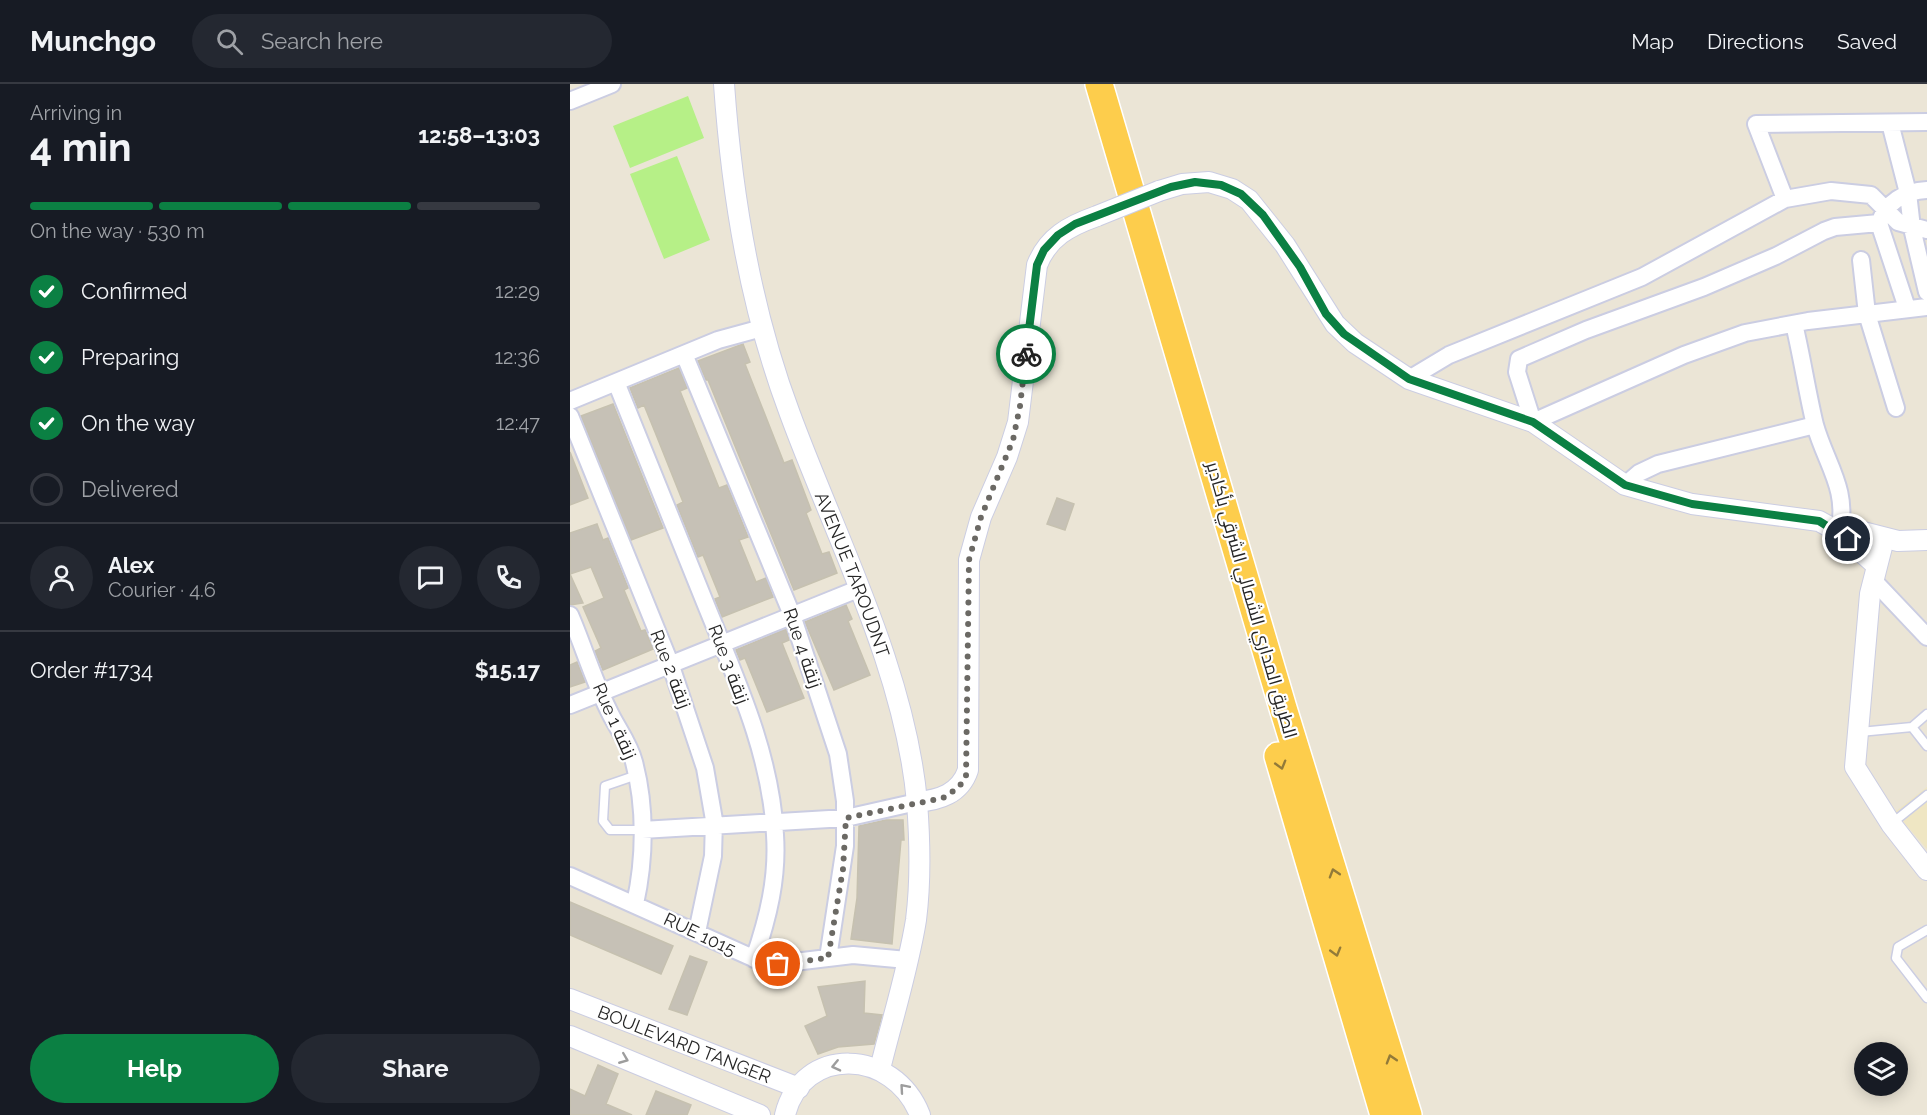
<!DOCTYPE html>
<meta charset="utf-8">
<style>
body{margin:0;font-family:Raleway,Cairo,sans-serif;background:#242831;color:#f1f3f6;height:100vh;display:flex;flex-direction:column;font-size:22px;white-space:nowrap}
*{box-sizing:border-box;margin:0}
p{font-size:20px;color:#9ea1a6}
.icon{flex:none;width:33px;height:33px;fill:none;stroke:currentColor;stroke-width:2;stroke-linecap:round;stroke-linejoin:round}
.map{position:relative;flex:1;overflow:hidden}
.side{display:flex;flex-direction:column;background:#171b24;width:570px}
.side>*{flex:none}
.tools{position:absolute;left:1284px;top:958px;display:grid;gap:12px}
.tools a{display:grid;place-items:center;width:54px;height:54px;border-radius:50%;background:#171b24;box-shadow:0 3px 15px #0003;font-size:30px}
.pin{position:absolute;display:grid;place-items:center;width:51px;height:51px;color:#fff;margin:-26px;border:3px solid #fff;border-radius:50%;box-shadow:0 2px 6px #0007}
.courier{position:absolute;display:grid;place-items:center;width:60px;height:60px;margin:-30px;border:4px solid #0b8043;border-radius:50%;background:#fff;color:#222;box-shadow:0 2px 8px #0007}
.headline em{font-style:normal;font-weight:700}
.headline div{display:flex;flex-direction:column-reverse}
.headline{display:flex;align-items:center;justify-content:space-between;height:102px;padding:0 30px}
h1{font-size:39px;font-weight:700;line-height:45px}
.bar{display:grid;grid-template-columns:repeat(4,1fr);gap:9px 6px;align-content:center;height:72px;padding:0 30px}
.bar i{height:8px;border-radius:4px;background:#363941}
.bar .selected{background:#0b8043}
.bar p{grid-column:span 4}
.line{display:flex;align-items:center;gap:15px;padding:0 30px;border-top:2px solid #363941}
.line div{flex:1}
.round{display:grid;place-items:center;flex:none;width:63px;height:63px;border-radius:32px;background:#242831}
ol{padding:0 30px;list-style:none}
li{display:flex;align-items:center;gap:18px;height:66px}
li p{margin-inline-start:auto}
li .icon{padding:6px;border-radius:50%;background:#0b8043;color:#fff;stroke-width:4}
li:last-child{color:#9ea1a6}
li i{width:33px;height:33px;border:3px solid #363941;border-radius:50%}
.cta{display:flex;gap:12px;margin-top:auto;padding:12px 30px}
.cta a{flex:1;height:69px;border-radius:36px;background:#0b8043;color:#fff;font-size:24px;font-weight:700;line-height:69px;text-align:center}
.cta a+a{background:#242831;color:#f1f3f6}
header{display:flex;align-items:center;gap:36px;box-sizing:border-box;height:84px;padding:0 30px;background:#171b24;border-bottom:2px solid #363941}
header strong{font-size:28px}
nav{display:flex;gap:33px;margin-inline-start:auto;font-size:21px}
.search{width:420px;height:54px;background:#242831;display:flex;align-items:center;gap:15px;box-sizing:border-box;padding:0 21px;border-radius:33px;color:#9ea1a6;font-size:22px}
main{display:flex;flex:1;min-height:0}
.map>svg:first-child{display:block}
.education{fill:#efe6c3}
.pitch{fill:#b6f087}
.building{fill:#c6c1b6;stroke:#c6c1b0;stroke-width:1.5}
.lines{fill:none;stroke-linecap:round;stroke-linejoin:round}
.service-casing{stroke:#cbcde2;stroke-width:11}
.minor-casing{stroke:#cbcde2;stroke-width:20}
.tertiary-casing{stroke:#cbcde2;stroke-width:22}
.trunk-casing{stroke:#fff;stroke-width:30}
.service{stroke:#fff;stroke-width:8}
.minor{stroke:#fff;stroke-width:16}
.tertiary{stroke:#fff;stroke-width:20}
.trunk{stroke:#fdcd4c;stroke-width:27}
.tertiary-bridge-casing{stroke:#cbcde2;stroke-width:22;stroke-linecap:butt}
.tertiary-bridge{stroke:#fff;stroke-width:20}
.oneway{stroke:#927a39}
.oneway2{stroke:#9d9d9d}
.done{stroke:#6b6964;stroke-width:6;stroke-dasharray:0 10.8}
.route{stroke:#0b8043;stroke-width:8}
.labels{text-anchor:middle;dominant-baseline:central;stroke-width:4.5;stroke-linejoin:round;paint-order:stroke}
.street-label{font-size:18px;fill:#262626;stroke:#fff}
</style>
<header>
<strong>Munchgo</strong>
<div class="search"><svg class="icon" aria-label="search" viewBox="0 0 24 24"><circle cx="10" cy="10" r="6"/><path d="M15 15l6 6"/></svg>Search here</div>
<nav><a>Map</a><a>Directions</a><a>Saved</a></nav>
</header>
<main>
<section class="side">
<div class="headline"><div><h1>4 min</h1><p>Arriving in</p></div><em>12:58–13:03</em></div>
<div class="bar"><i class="selected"></i><i class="selected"></i><i class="selected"></i><i></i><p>On the way · 530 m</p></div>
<ol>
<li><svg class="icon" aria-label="check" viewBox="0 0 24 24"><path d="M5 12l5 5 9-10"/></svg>Confirmed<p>12:29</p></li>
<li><svg class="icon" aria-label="check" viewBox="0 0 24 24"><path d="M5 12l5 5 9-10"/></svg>Preparing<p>12:36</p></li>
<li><svg class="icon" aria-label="check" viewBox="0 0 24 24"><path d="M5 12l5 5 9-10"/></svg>On the way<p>12:47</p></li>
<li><i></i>Delivered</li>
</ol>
<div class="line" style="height:108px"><a class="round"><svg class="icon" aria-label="person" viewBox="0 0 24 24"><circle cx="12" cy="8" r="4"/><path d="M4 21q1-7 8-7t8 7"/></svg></a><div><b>Alex</b><p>Courier · 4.6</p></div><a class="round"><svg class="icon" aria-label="chat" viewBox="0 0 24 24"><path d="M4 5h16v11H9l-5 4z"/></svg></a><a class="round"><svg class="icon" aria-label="phone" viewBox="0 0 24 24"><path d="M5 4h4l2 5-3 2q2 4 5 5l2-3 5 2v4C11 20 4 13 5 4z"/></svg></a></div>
<div class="line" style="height:78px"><div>Order #1734</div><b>$15.17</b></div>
<div class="cta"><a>Help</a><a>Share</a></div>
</section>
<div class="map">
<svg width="1357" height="1031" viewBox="0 0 1357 1031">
<rect width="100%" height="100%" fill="#ebe5d6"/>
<!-- education -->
<path class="education" d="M 1357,703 L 1357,765 L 1325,728 Z"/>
<!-- pitch -->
<path class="pitch" d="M 118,12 L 134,54 L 60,84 L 43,42 Z
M 107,72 L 140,156 L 94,175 L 60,90 Z"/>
<!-- building -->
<path class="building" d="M 173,260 L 180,278 L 175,280 L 214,379 L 222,376 L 241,426 L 236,429 L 252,470 L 259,468 L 267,489 L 224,506 L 138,296 L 136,296 L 128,277 Z
M 109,284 L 117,304 L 110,307 L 149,404 L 157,401 L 178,453 L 169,456 L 186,498 L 196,494 L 203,513 L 152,533 L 145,515 L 150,513 L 133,471 L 128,473 L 107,421 L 113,418 L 85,348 L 74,321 L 68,324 L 60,304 Z
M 43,320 L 93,444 L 61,456 L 11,332 Z
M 0,368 L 18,414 L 0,421 Z
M 487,414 L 504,420 L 495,446 L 477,440 Z
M 27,440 L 33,456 L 38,454 L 58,504 L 54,506 L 71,547 L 75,546 L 83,565 L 33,586 L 25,567 L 31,564 L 13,523 L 34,514 L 21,483 L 0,490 L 13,519 L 0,521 L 0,449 Z
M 276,521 L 282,535 L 278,537 L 300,591 L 264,606 L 235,538 Z
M 216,545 L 219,556 L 212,559 L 234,614 L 197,628 L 175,574 L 170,576 L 166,566 Z
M 7,578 L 15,598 L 0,603 L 0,581 Z
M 316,736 L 333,736 L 334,756 L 331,756 L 322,860 L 281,855 L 287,814 L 289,742 Z
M 0,818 L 103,862 L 91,890 L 0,851 Z
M 120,872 L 137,878 L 117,931 L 99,925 Z
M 295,897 L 294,929 L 312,931 L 304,960 L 268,963 L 248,970 L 235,942 L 257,932 L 248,903 Z
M 28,981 L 48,990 L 36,1020 L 62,1031 L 0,1031 L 0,1005 L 15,1012 Z
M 86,1007 L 121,1021 L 117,1031 L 76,1031 Z"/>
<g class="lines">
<!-- service casing -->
<g class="service-casing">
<path id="service" d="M 1342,643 L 1357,630
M 1290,648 L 1342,643 L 1357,662
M 67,691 L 35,702 L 33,737 L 40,746 L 72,746
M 1321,740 L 1357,711
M 1357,846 L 1328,863 L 1326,874 L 1357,914"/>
</g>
<!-- minor casing -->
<g class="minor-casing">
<path id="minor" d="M 0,17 L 42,0
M 1320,39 L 1338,109 L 1342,144 L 1357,208
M 1357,106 C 1334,107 1317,118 1309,139 L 1265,143 L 1254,147 L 1206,172 L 1134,203 L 1016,246 L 949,275 L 947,288 L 963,338 L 1114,271 L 1175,249 L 1238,237 L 1357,223
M 1215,115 L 1186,40 L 1357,38
M 1309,139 L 1337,224
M 1291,176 L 1297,230 L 1326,324
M 1224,240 C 1232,273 1237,308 1245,341 C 1256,380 1279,406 1269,448
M 114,270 L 222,531 L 268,670 L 275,717 L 275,762 L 258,874
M 839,295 L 879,271 L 1072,193 L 1215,115 L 1261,107 L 1301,111 L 1328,138 L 1357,146
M 46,298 C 76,372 106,447 136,521 C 166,595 201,670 205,751 C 208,794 198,834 184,875
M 0,317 L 148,256 L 192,244
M 0,332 L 100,579 L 135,684 L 144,736 L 143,772 L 127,848
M 1055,401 L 1069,389 L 1088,380 L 1245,341
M 1304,497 L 1357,553
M 0,531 C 13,561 23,595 38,625 C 46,643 59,658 64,678 C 76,723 75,775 65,820
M 0,621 L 288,505
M 72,746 L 276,734 L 347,718
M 0,792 L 192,878 L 216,879 L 283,871 L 337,876"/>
</g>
<!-- tertiary casing -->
<g class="tertiary-casing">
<g id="tertiary">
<path id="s1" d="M 154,0 C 162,113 180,224 220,330 C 266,455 335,585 347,718 C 350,757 351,797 346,836 C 338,886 322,936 310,985"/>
<path d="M 589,107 L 612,100 L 639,98 L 662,105 L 679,116 L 715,161 L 765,240 L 785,259 L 839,295 L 963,338 L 1055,401 L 1122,420 L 1249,437 L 1269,448 L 1306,481"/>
<path d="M 1269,448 L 1285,446 L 1328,457 L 1357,456"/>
<path d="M 1314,455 L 1300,510 L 1285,683 L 1321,740 L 1357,786"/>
<path d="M 347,718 C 369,716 390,710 398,686 L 399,476 L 411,433 L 437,373 L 448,338 L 467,181 C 478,153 499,142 527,132"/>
<path id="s2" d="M 0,915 L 229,1004"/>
<path d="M 0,952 L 190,1031"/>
<path d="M 215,1031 C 232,961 324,964 350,1031"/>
</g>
</g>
<!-- trunk casing -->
<g class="trunk-casing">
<path id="trunk" d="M 529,0 L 713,624 L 838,1031
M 708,672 L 814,1031"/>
</g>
<!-- service -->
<use href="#service" class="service"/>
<!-- minor -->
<use href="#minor" class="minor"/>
<!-- tertiary -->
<use href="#tertiary" class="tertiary"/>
<!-- trunk -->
<use href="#trunk" class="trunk"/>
<!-- tertiary-bridge casing -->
<g class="tertiary-bridge-casing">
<path id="tertiary-bridge" d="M 527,132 L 589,107"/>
</g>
<!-- tertiary-bridge -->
<use href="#tertiary-bridge" class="tertiary-bridge"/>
</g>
<!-- one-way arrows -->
<defs><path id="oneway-chevron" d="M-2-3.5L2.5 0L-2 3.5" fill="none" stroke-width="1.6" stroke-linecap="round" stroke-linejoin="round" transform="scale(1.5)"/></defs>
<g class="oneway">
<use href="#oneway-chevron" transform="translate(711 681) rotate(74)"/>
<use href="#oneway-chevron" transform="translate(764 789) rotate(-107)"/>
<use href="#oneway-chevron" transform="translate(766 868) rotate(74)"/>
<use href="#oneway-chevron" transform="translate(821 975) rotate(-107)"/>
</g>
<g class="oneway2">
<use href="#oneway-chevron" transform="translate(54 975) rotate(22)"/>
<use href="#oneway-chevron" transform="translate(266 982) rotate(167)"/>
<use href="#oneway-chevron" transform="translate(334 1004) rotate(-131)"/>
</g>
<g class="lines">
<!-- done -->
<path class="done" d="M 208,880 L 258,874 L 273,785 L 276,734 L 373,714 L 389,703 L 396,692 L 399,476 L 411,433 L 443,356 L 450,322 L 456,270"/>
<!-- route -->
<path class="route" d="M 456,270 L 467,181 L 474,166 L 488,151 L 505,140 L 601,103 L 625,98 L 651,101 L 671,110 L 693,131 L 730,183 L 756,230 L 774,250 L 839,295 L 963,338 L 1055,401 L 1122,420 L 1249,437 L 1278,455"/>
</g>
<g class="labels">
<!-- street labels -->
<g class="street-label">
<text stroke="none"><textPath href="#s1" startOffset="510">AVENUE TAROUDNT</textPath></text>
<text transform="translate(682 516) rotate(74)">الطريق المداري الشمالي الشرقي بأكادير</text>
<text transform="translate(233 564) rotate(71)">Rue 4 زنقة</text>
<text transform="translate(159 580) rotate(69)">Rue 3 زنقة</text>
<text transform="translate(101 585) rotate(69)">Rue 2 زنقة</text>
<text transform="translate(45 637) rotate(66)">Rue 1 زنقة</text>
<text transform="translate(130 850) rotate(25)">RUE 1015</text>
<text stroke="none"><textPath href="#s2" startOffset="123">BOULEVARD TANGER</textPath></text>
</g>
</g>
</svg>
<div class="tools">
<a><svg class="icon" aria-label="layers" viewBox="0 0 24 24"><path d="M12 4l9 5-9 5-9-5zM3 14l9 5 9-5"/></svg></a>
</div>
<div class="pin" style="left:208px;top:880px;background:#ea580c"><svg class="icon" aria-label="bag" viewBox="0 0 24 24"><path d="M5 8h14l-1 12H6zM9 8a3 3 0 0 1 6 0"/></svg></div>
<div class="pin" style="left:1278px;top:455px;background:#1f2937"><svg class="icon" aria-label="home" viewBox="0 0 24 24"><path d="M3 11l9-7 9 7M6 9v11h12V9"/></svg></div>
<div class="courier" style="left:456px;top:270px"><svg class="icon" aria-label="bike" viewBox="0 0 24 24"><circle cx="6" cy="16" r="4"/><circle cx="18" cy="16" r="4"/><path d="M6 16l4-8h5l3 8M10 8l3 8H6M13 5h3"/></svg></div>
</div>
</main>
